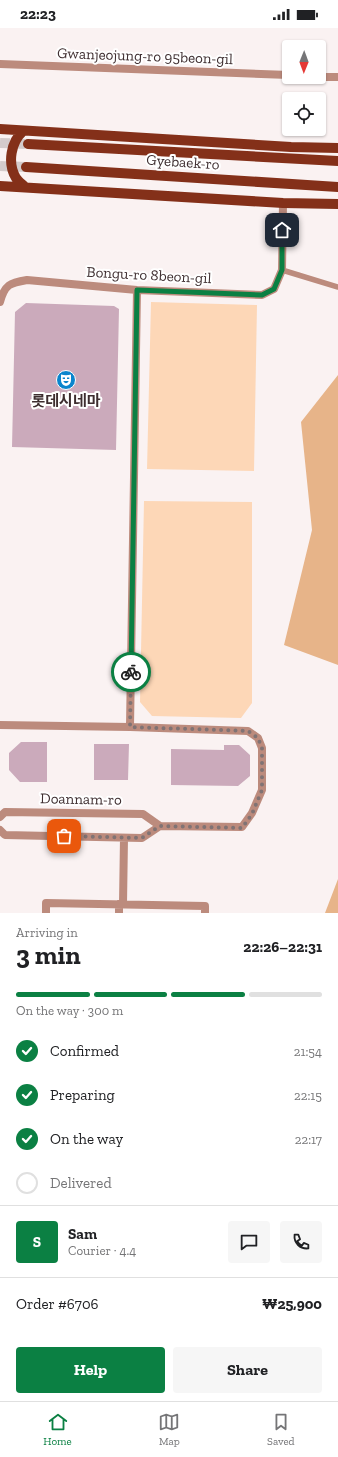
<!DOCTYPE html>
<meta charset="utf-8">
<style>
body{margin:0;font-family:"Zilla Slab","Noto Sans KR",serif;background:#f6f6f6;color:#202124;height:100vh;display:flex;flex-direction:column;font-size:15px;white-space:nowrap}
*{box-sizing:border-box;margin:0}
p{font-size:13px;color:#757577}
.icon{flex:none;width:22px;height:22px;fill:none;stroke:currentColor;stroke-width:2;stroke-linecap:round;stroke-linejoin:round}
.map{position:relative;height:885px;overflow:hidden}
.sheet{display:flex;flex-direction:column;background:#fff;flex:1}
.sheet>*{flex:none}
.needle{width:26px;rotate:181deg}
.tools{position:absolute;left:282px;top:12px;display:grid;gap:8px}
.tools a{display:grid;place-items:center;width:44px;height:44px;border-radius:4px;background:#fff;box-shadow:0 1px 3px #0004;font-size:20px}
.pin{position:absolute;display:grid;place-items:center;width:34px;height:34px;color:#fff;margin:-17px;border-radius:8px;box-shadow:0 2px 6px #0006}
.courier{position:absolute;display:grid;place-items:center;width:40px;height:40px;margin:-20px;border:3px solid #0b8043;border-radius:50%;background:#fff;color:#222;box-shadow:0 1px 5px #0007}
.head em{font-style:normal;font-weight:800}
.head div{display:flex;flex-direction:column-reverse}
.head{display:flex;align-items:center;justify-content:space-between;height:68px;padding:0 16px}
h1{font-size:26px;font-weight:800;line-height:30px}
.bar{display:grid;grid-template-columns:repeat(4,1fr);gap:6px 4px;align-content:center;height:48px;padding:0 16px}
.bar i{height:5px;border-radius:3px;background:#e0e0e0}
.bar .selected{background:#0b8043}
.bar p{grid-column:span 4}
.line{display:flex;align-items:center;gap:10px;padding:0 16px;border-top:1px solid #e0e0e0}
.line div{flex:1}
.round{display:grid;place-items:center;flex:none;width:42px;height:42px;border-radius:4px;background:#f6f6f6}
ol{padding:0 16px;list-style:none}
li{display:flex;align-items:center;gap:12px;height:44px}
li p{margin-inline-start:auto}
li .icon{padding:4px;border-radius:50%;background:#0b8043;color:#fff;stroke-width:4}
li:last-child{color:#757577}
li i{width:22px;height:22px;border:2px solid #e0e0e0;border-radius:50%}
.action{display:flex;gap:8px;margin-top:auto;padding:8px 16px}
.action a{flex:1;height:46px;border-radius:4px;background:#0b8043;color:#fff;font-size:16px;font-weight:800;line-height:46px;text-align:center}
.action a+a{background:#f6f6f6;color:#202124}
.status{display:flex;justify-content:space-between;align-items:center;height:28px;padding:0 20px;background:#fff;direction:ltr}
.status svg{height:11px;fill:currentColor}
.tabs{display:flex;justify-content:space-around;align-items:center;height:56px;border-top:1px solid #e0e0e0;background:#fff;font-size:11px;color:#757577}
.tabs a{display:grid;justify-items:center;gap:2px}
.tabs .selected{color:#0b8043}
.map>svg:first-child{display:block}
.green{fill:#fdd7b7}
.forest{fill:#e7b489}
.building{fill:#cbaabb}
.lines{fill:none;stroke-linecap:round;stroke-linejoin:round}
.primary-tunnel{stroke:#d4cbcb;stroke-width:10;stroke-dasharray:10 5;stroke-linecap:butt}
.service{stroke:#bc8b7d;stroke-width:5.5}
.minor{stroke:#bc8b7d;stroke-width:8}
.primary{stroke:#843019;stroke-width:10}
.done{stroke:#807374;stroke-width:4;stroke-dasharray:0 7.2}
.route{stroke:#0b8043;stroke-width:5}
.labels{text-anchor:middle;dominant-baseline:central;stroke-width:4;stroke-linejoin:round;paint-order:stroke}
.street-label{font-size:15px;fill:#3e2e30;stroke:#fff}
.poi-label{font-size:15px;font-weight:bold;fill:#3e2e30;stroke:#fff}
</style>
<div class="status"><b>22:23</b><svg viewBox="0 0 49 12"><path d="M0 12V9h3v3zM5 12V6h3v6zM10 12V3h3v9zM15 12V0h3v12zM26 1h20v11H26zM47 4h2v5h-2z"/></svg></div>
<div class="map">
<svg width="338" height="885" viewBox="0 0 338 885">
<rect width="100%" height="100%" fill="#faf2f2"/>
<!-- green -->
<path class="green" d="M 151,274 L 257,277 L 254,443 L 147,441 Z
M 144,473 L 252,474 L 252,675 L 241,690 L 152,688 L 140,674 Z"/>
<!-- forest -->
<path class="forest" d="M 338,347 L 338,637 L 284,617 L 312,502 L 301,394 Z
M 338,851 L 338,885 L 325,885 Z"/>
<!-- building -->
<path class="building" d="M 26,275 L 114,278 L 119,281 L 116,422 L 12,419 L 15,284 Z
M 21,714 L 47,714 L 47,754 L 20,754 L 9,742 L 9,725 Z
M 94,716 L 129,716 L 128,752 L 94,752 Z
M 224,717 L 239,717 L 250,727 L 250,748 L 238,758 L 171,757 L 171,721 L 224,722 Z"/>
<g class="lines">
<!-- primary-tunnel -->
<path class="primary-tunnel" d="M 0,115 L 28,116
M 0,138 L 26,139"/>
<!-- service -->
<path class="service" d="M 282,242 L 338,259"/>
<!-- minor -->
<path class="minor" d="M 0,36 L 289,47
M 319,49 L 338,49
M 0,274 C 5,256 10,255 27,252 L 137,262 L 262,267 L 274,261 L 282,242 L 283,175
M 0,697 L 130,699 L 248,703 L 258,710 L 262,720 L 262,762 L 252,785 L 242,799 L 160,798 L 143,786 L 5,784 L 0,789
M 130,699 L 137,262
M 0,802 L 5,807 L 142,810 L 160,798
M 123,876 L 124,810
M 46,885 L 46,875 L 205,878 L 205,885
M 119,885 L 119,876"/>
<!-- primary -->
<path class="primary" d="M 0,101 L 291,119 L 338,120
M 23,103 C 11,114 7,135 16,150 C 18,153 22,156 25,159
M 28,116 L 338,133
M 26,139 L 338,159
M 0,158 L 283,175 L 338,176"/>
</g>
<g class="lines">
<!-- done -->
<path class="done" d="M 64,808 L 142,810 L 160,798 L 242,800 L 252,786 L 262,762 L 262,720 L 258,710 L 248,703 L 130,699 L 131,644"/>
<!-- route -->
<path class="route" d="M 131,644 L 137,262 L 262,267 L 274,261 L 282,242 L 282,202"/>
</g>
<!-- icons -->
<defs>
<g id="theatre-disc" transform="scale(1)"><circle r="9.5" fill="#0a85cd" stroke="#fff"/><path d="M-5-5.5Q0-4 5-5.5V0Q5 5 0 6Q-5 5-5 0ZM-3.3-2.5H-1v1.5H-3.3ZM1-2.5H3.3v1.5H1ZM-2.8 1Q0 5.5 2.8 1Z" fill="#fff"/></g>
</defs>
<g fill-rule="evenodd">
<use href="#theatre-disc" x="66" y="352"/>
</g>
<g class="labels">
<!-- street labels -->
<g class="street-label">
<text transform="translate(145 28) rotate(2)">Gwanjeojung-ro 95beon-gil</text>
<text transform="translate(183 134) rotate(4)">Gyebaek-ro</text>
<text transform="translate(149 247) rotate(3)">Bongu-ro 8beon-gil</text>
<text transform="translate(81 771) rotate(1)">Doannam-ro</text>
</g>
<!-- poi labels -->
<g class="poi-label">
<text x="66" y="373">롯데시네마</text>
</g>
</g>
</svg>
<div class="tools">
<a><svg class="needle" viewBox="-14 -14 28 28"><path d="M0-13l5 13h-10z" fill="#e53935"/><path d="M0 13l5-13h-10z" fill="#757577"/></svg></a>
<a><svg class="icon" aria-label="locate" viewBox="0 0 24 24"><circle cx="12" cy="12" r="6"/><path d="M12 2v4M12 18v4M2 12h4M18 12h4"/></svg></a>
</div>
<div class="pin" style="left:64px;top:808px;background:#ea580c"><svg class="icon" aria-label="bag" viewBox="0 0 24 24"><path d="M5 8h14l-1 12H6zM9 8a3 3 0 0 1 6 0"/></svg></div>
<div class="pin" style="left:282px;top:202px;background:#1f2937"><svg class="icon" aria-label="home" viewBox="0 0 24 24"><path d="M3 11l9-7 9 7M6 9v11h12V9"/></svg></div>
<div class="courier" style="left:131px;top:644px"><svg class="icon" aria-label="bike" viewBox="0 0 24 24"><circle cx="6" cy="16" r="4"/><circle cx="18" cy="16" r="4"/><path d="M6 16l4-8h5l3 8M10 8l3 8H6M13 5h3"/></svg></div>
</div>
<section class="sheet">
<div class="head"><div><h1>3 min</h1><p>Arriving in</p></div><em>22:26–22:31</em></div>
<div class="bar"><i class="selected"></i><i class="selected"></i><i class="selected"></i><i></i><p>On the way · 300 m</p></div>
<ol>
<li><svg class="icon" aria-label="check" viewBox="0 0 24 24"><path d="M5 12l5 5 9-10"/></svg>Confirmed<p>21:54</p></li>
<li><svg class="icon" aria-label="check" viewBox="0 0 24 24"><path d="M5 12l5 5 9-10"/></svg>Preparing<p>22:15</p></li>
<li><svg class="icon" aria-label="check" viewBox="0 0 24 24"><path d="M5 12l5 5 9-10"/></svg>On the way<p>22:17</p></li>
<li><i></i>Delivered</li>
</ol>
<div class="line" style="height:72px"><b class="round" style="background:#0b8043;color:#fff">S</b><div><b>Sam</b><p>Courier · 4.4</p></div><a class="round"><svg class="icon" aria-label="chat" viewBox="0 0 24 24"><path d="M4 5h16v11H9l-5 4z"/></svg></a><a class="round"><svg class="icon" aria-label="phone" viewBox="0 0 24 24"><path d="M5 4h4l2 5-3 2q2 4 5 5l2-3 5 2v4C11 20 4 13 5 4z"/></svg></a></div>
<div class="line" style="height:52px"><div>Order #6706</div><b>₩25,900</b></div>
<div class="action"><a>Help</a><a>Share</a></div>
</section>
<nav class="tabs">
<a class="selected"><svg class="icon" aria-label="home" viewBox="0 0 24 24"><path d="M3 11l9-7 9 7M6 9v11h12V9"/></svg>Home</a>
<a><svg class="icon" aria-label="map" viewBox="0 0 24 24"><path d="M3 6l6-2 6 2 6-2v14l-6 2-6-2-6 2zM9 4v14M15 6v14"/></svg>Map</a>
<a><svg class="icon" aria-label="saved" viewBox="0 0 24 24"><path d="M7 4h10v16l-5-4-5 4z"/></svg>Saved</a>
</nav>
